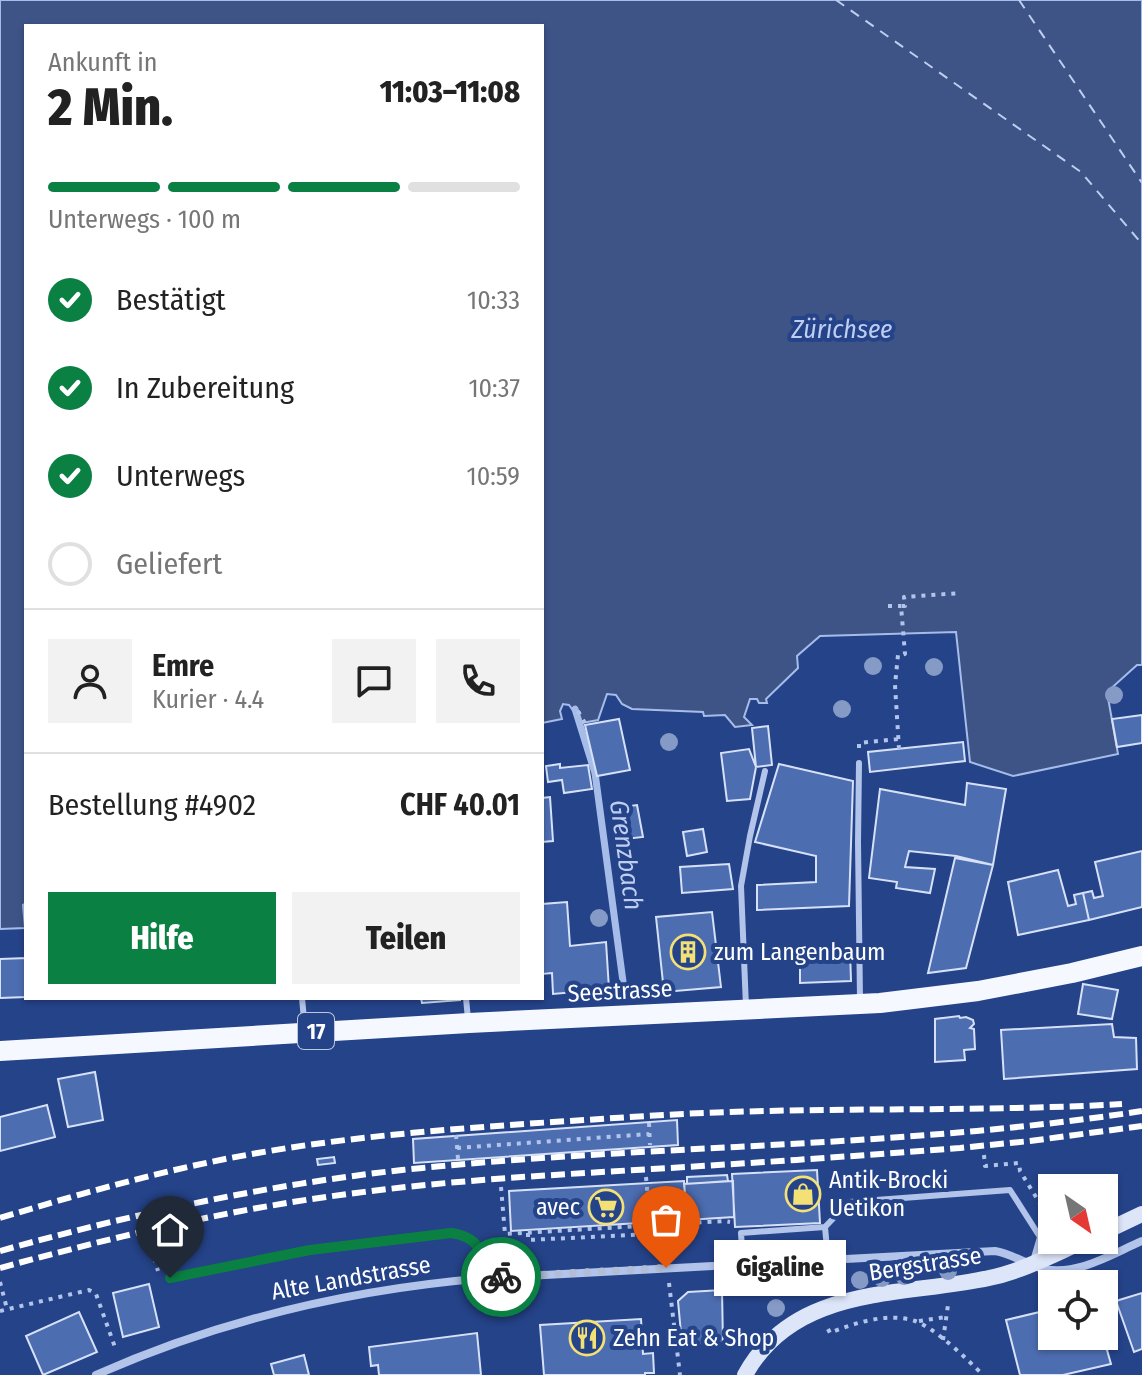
<!DOCTYPE html>
<html lang="de">
<meta charset="utf-8">
<style>
body{margin:0;font-family:"Fira Sans Condensed",sans-serif;background:#f2f2f2;color:#222;height:100vh;display:flex;flex-direction:column;font-size:30px;white-space:nowrap}
*{box-sizing:border-box;margin:0}
p{font-size:26px;color:#767676}
.icon{flex:none;width:44px;height:44px;fill:none;stroke:currentColor;stroke-width:2;stroke-linecap:round;stroke-linejoin:round}
.map{position:relative;flex:1;overflow:hidden}
.side{position:absolute;left:24px;top:24px;width:520px;height:976px;display:flex;flex-direction:column;background:#fff;border-radius:0px;box-shadow:0 2px 6px #0004}
.side>*{flex:none}
.needle{width:52px;rotate:146deg}
.buttons{position:absolute;left:1038px;top:1174px;display:grid;gap:16px}
.buttons a{display:grid;place-items:center;width:80px;height:80px;border-radius:0px;background:#fff;box-shadow:0 2px 6px #0004;font-size:40px}
.pin{position:absolute;display:grid;place-items:center;width:68px;height:68px;color:#fff;margin:-82px -34px;border-radius:50% 50% 50% 0;rotate:-45deg;box-shadow:0 0 8px #0007}
.pin .icon{rotate:45deg}
.courier{position:absolute;display:grid;place-items:center;width:80px;height:80px;margin:-40px;border:6px solid #0b8043;border-radius:50%;background:#fff;color:#222;box-shadow:0 2px 10px #0007}
.bubble{position:absolute;height:56px;border-radius:0px;background:#fff;box-shadow:0 2px 6px #0004;font-size:26px;font-weight:800;line-height:56px;text-align:center}
.overview em{font-style:normal;font-weight:800}
.overview div{display:flex;flex-direction:column-reverse}
.overview{display:flex;align-items:center;justify-content:space-between;height:136px;padding:0 24px}
h1{font-size:52px;font-weight:800;line-height:60px}
.bar{display:grid;grid-template-columns:repeat(4,1fr);gap:12px 8px;align-content:center;height:96px;padding:0 24px}
.bar i{height:10px;border-radius:6px;background:#e0e0e0}
.bar .selected{background:#0b8043}
.bar p{grid-column:span 4}
.line{display:flex;align-items:center;gap:20px;padding:0 24px;border-top:2px solid #e0e0e0}
.line div{flex:1}
.round{display:grid;place-items:center;flex:none;width:84px;height:84px;border-radius:0px;background:#f2f2f2}
ol{padding:0 24px;list-style:none}
li{display:flex;align-items:center;gap:24px;height:88px}
li p{margin-inline-start:auto}
li .icon{padding:8px;border-radius:50%;background:#0b8043;color:#fff;stroke-width:4}
li:last-child{color:#767676}
li i{width:44px;height:44px;border:4px solid #e0e0e0;border-radius:50%}
.cta{display:flex;gap:16px;margin-top:auto;padding:16px 24px}
.cta a{flex:1;height:92px;border-radius:0px;background:#0b8043;color:#fff;font-size:32px;font-weight:800;line-height:92px;text-align:center}
.cta a+a{background:#f2f2f2;color:#222}
.map>svg:first-child{display:block}
.water{fill:#3e5487;stroke:#a6bdea;stroke-width:2}
.lines{fill:none;stroke-linecap:round;stroke-linejoin:round}
.stream{stroke:#a6bdea;stroke-width:7}
.ferry{stroke:#becef1;stroke-width:2;stroke-dasharray:10 8;stroke-linecap:butt}
.building{fill:#4d6db1;stroke:#d6e1f7;stroke-width:2}
.path{stroke:#b2c4ea;stroke-width:4;stroke-dasharray:4 6;stroke-linecap:butt}
.lane{stroke:#b2c4ea;stroke-width:6}
.street{stroke:#b2c4ea;stroke-width:8}
.secondary{stroke:#dde5f8;stroke-width:16}
.primary{stroke:#f5f8fe;stroke-width:20}
.rail{stroke:#fff;stroke-width:6;stroke-dasharray:14 6;stroke-linecap:butt}
.tree{fill:#869ac6}
.done{stroke:#b3bdd6;stroke-width:8;stroke-dasharray:0 14.4}
.route{stroke:#0b8043;stroke-width:10}
.labels{text-anchor:middle;dominant-baseline:central;stroke-width:8;stroke-linejoin:round;paint-order:stroke}
.shield{fill:#254389;stroke:#bec7dc;stroke-width:2}
.shield-label{font-size:22px;font-weight:bold;fill:#fff}
.poi-label{font-size:24px;fill:#fff;stroke:#254389;text-anchor:start}
.street-label{font-size:24px;fill:#fff;stroke:#254389}
.water-label{font-size:26px;font-style:italic;fill:#becef1;stroke:#254389}
</style>
<div class="map">
<svg width="1142" height="1375" viewBox="0 0 1142 1375">
<rect width="100%" height="100%" fill="#254389"/>
<!-- water -->
<path class="water" d="M 0,0 L 1142,0 L 1142,665 L 1137,665 L 1107,692 L 1118,754 L 1013,776 L 970,762 L 956,632 L 820,636 L 797,656 L 798,668 L 766,699 L 767,703 L 759,703 L 757,699 L 750,699 L 744,717 L 752,725 L 735,727 L 725,715 L 704,716 L 703,712 L 632,709 L 622,704 L 616,695 L 607,694 L 598,720 L 582,723 L 569,705 L 563,704 L 560,711 L 562,719 L 542,723 L 542,26 L 26,26 L 26,903 L 23,905 L 25,928 L 0,929 Z"/>
<g class="lines">
<!-- stream -->
<path class="stream" d="M 575,709 L 595,773 L 624,989"/>
<!-- ferry -->
<path class="ferry" d="M 836,0 L 1081,172 L 1142,244
M 1019,0 L 1142,183"/>
</g>
<!-- building -->
<path class="building" d="M 1142,715 L 1142,743 L 1117,747 L 1112,719 Z
M 619,719 L 630,770 L 597,776 L 585,725 Z
M 768,726 L 772,765 L 756,767 L 752,728 Z
M 963,742 L 965,761 L 870,772 L 868,752 Z
M 749,749 L 756,767 L 750,799 L 727,801 L 721,753 Z
M 560,764 L 560,768 L 588,765 L 592,789 L 564,793 L 562,780 L 548,782 L 546,766 Z
M 779,764 L 853,781 L 849,906 L 757,910 L 757,885 L 816,882 L 816,856 L 755,842 Z
M 967,783 L 1006,789 L 993,865 L 956,856 L 909,851 L 905,867 L 935,869 L 930,893 L 896,888 L 897,882 L 869,878 L 880,789 L 965,805 Z
M 550,797 L 553,841 L 542,842 L 542,798 Z
M 637,805 L 643,837 L 617,840 L 613,808 Z
M 703,829 L 707,852 L 687,856 L 683,832 Z
M 1142,851 L 1142,907 L 1089,920 L 1083,893 L 1092,891 L 1094,898 L 1103,896 L 1095,862 Z
M 955,858 L 993,865 L 966,968 L 928,973 Z
M 729,864 L 733,889 L 682,893 L 680,867 Z
M 1058,870 L 1068,906 L 1076,904 L 1074,895 L 1083,893 L 1089,920 L 1018,935 L 1008,882 Z
M 567,902 L 570,946 L 606,942 L 609,989 L 553,994 L 552,973 L 542,974 L 542,904 Z
M 712,912 L 721,987 L 664,992 L 656,917 Z
M 850,950 L 851,981 L 800,983 L 800,951 Z
M 26,958 L 26,997 L 0,998 L 0,959 Z
M 1083,984 L 1118,990 L 1112,1019 L 1078,1014 Z
M 421,998 L 460,998 L 460,1000 L 422,1003 Z
M 959,1016 L 960,1018 L 966,1017 L 973,1020 L 974,1024 L 970,1028 L 974,1029 L 975,1049 L 964,1050 L 965,1060 L 935,1062 L 935,1019 Z
M 1112,1024 L 1114,1037 L 1136,1038 L 1137,1069 L 1004,1079 L 1001,1030 Z
M 95,1072 L 103,1120 L 68,1127 L 58,1079 Z
M 47,1105 L 55,1137 L 0,1151 L 0,1117 Z
M 677,1120 L 678,1145 L 414,1163 L 413,1139 Z
M 334,1157 L 335,1163 L 318,1165 L 317,1159 Z
M 817,1170 L 820,1223 L 735,1227 L 732,1174 Z
M 727,1175 L 728,1181 L 687,1184 L 687,1177 Z
M 684,1181 L 687,1220 L 511,1231 L 509,1191 Z
M 733,1181 L 734,1217 L 687,1220 L 684,1184 Z
M 149,1284 L 159,1327 L 123,1337 L 113,1293 Z
M 722,1290 L 723,1344 L 682,1344 L 678,1301 L 688,1292 Z
M 1142,1293 L 1142,1349 L 1134,1352 L 1116,1301 Z
M 1052,1309 L 1052,1336 L 1103,1336 L 1111,1364 L 1063,1375 L 1020,1375 L 1006,1320 Z
M 79,1312 L 97,1352 L 43,1375 L 26,1336 Z
M 641,1319 L 643,1354 L 653,1353 L 654,1373 L 645,1373 L 645,1375 L 544,1375 L 540,1325 Z
M 477,1333 L 481,1375 L 379,1375 L 378,1365 L 371,1366 L 369,1347 Z
M 304,1355 L 309,1375 L 274,1375 L 271,1364 Z"/>
<g class="lines">
<!-- path -->
<path class="path" d="M 888,606 L 901,606
M 578,711 L 585,723
M 859,748 L 859,743 L 899,739
M 899,749 L 895,685 L 898,655 L 905,654 L 901,606 L 905,606 L 904,597 L 961,593
M 649,1123 L 650,1145
M 456,1135 L 458,1159
M 457,1148 L 649,1134
M 984,1155 L 985,1166 L 1019,1163 L 1020,1171 L 1052,1223
M 646,1177 L 653,1254
M 501,1187 L 505,1234 L 724,1221 L 730,1222
M 528,1233 L 528,1240 L 650,1234
M 149,1239 L 158,1271
M 807,1275 L 814,1293
M 0,1282 L 7,1309
M 669,1283 L 680,1375
M 0,1311 L 89,1290 L 96,1294 L 116,1350
M 919,1321 L 946,1317
M 828,1329 L 830,1333 C 854,1323 888,1312 915,1321 C 935,1328 967,1359 983,1375
M 943,1340 L 948,1305"/>
<!-- lane -->
<path class="lane" d="M 859,763 L 858,842 L 860,1000
M 302,998 L 305,1030
M 466,998 L 468,1019
M 746,1007 L 741,886 L 750,836 L 765,771
M 825,1227 L 828,1260
M 743,1264 L 741,1233 L 825,1227 L 849,1202 L 1010,1190 L 1040,1237 L 1033,1261
M 170,1278 L 310,1250 L 451,1233 C 480,1237 482,1252 488,1278"/>
<!-- street -->
<path class="street" d="M 96,1375 C 222,1319 350,1289 488,1278 L 995,1251 C 1013,1254 1027,1265 1044,1269 C 1078,1276 1112,1254 1142,1241"/>
<!-- secondary -->
<path class="secondary" d="M 1104,1232 L 1142,1214
M 745,1375 C 795,1284 902,1297 989,1278 C 1023,1271 1054,1254 1086,1240"/>
<!-- primary -->
<path class="primary" d="M 0,1051 L 469,1023 L 880,1003 L 978,991 L 1072,973 L 1142,956"/>
<!-- rail -->
<path class="rail" d="M 0,1218 C 83,1193 167,1169 252,1154 C 352,1136 452,1129 553,1122 C 604,1119 654,1115 704,1113 C 844,1107 983,1112 1122,1104
M 0,1251 C 132,1214 266,1185 402,1170 C 648,1144 897,1149 1142,1111
M 0,1268 C 117,1236 235,1208 356,1193 C 454,1180 553,1175 652,1169 C 755,1163 857,1156 960,1148 L 1030,1141 L 1142,1126"/>
</g>
<!-- trees -->
<g class="tree">
<circle cx="873" cy="666" r="9"/>
<circle cx="934" cy="667" r="9"/>
<circle cx="1114" cy="695" r="9"/>
<circle cx="842" cy="709" r="9"/>
<circle cx="669" cy="742" r="9"/>
<circle cx="599" cy="918" r="9"/>
<circle cx="948" cy="1271" r="9"/>
<circle cx="904" cy="1276" r="9"/>
<circle cx="882" cy="1278" r="9"/>
<circle cx="860" cy="1280" r="9"/>
<circle cx="776" cy="1308" r="9"/>
</g>
<g class="lines">
<!-- done -->
<path class="done" d="M 501,1277 L 666,1268"/>
<!-- route -->
<path class="route" d="M 170,1278 L 310,1250 L 451,1233 C 480,1237 482,1252 488,1278 L 501,1277"/>
</g>
<!-- icons -->
<defs>
<g id="building-ring" transform="scale(1.8)"><circle r="9.5" fill="#254389" stroke="#f3e076" stroke-width="1.5"/><path d="M-4-6H4V6H1V3H-1V6H-4ZM-2.5-4.3h1.7v1.8h-1.7ZM.8-4.3h1.7v1.8H.8ZM-2.5-1h1.7V.8h-1.7ZM.8-1h1.7V.8H.8Z" fill="#f3e076"/></g>
<g id="shop-ring" transform="scale(1.8)"><circle r="9.5" fill="#254389" stroke="#f3e076" stroke-width="1.5"/><path d="M-5-2.5h2.3a2.7 3.5 0 0 1 5.4 0H5L5.5 6h-11ZM-1.5-2.5h3a1.5 2.3 0 0 0-3 0Z" fill="#f3e076"/></g>
<g id="supermarket-ring" transform="scale(1.8)"><circle r="9.5" fill="#254389" stroke="#f3e076" stroke-width="1.5"/><path d="M-6-5.5h2.5l.6 2H6L4.5 2H-2.5L-4.4-4H-6ZM-1.5 3.2a1.3 1.3 0 1 0 .1 0ZM3 3.2a1.3 1.3 0 1 0 .1 0Z" fill="#f3e076"/></g>
<g id="restaurant-ring" transform="scale(1.8)"><circle r="9.5" fill="#254389" stroke="#f3e076" stroke-width="1.5"/><path d="M-5-6h1v4h1v-4h1v4h1v-4h1v5L-1.5 .5V6h-2V.5L-5-1ZM5-6V6H3V1.5H1.5Q1.5-4 5-6Z" fill="#f3e076"/></g>
</defs>
<g fill-rule="evenodd">
<use href="#building-ring" x="688" y="952"/>
<use href="#shop-ring" x="803" y="1194"/>
<use href="#supermarket-ring" x="606" y="1207"/>
<use href="#restaurant-ring" x="587" y="1338"/>
</g>
<g class="labels">
<!-- shield labels -->
<rect class="shield" x="298" y="1013" width="36" height="36" rx="6"/>
<g class="shield-label">
<text x="316" y="1031">17</text>
</g>
<!-- poi labels -->
<g class="poi-label">
<text x="714" y="952">zum Langenbaum</text>
<text x="829" y="1180">Antik-Brocki<tspan x="829" dy="28">Uetikon</tspan></text>
<text x="580" y="1207" text-anchor="end">avec</text>
<text x="613" y="1338">Zehn Eat &amp; Shop</text>
</g>
<!-- street labels -->
<g class="street-label">
<text transform="translate(620 991) rotate(-3)">Seestrasse</text>
<text transform="translate(925 1264) rotate(-9)">Bergstrasse</text>
<text transform="translate(351 1278) rotate(-10)">Alte Landstrasse</text>
</g>
<!-- water labels -->
<g class="water-label">
<text x="842" y="329">Zürichsee</text>
<text transform="translate(626 855) rotate(82)">Grenzbach</text>
</g>
</g>
</svg>
<div class="buttons">
<a><svg class="needle" viewBox="-14 -14 28 28"><path d="M0-13l5 13h-10z" fill="#e53935"/><path d="M0 13l5-13h-10z" fill="#767676"/></svg></a>
<a><svg class="icon" aria-label="locate" viewBox="0 0 24 24"><circle cx="12" cy="12" r="6"/><path d="M12 2v4M12 18v4M2 12h4M18 12h4"/></svg></a>
</div>
<div class="pin" style="left:666px;top:1268px;background:#ea580c"><svg class="icon" aria-label="bag" viewBox="0 0 24 24"><path d="M5 8h14l-1 12H6zM9 8a3 3 0 0 1 6 0"/></svg></div>
<div class="pin" style="left:170px;top:1278px;background:#1f2937"><svg class="icon" aria-label="home" viewBox="0 0 24 24"><path d="M3 11l9-7 9 7M6 9v11h12V9"/></svg></div>
<div class="courier" style="left:501px;top:1277px"><svg class="icon" aria-label="bike" viewBox="0 0 24 24"><circle cx="6" cy="16" r="4"/><circle cx="18" cy="16" r="4"/><path d="M6 16l4-8h5l3 8M10 8l3 8H6M13 5h3"/></svg></div>
<div class="bubble" style="left:714px;top:1240px;width:132px">Gigaline</div>
<section class="side">
<div class="overview"><div><h1>2 Min.</h1><p>Ankunft in</p></div><em>11:03–11:08</em></div>
<div class="bar"><i class="selected"></i><i class="selected"></i><i class="selected"></i><i></i><p>Unterwegs · 100 m</p></div>
<ol>
<li><svg class="icon" aria-label="check" viewBox="0 0 24 24"><path d="M5 12l5 5 9-10"/></svg>Bestätigt<p>10:33</p></li>
<li><svg class="icon" aria-label="check" viewBox="0 0 24 24"><path d="M5 12l5 5 9-10"/></svg>In Zubereitung<p>10:37</p></li>
<li><svg class="icon" aria-label="check" viewBox="0 0 24 24"><path d="M5 12l5 5 9-10"/></svg>Unterwegs<p>10:59</p></li>
<li><i></i>Geliefert</li>
</ol>
<div class="line" style="height:144px"><a class="round"><svg class="icon" aria-label="person" viewBox="0 0 24 24"><circle cx="12" cy="8" r="4"/><path d="M4 21q1-7 8-7t8 7"/></svg></a><div><b>Emre</b><p>Kurier · 4.4</p></div><a class="round"><svg class="icon" aria-label="chat" viewBox="0 0 24 24"><path d="M4 5h16v11H9l-5 4z"/></svg></a><a class="round"><svg class="icon" aria-label="phone" viewBox="0 0 24 24"><path d="M5 4h4l2 5-3 2q2 4 5 5l2-3 5 2v4C11 20 4 13 5 4z"/></svg></a></div>
<div class="line" style="height:104px"><div>Bestellung #4902</div><b>CHF 40.01</b></div>
<div class="cta"><a>Hilfe</a><a>Teilen</a></div>
</section>
</div>
